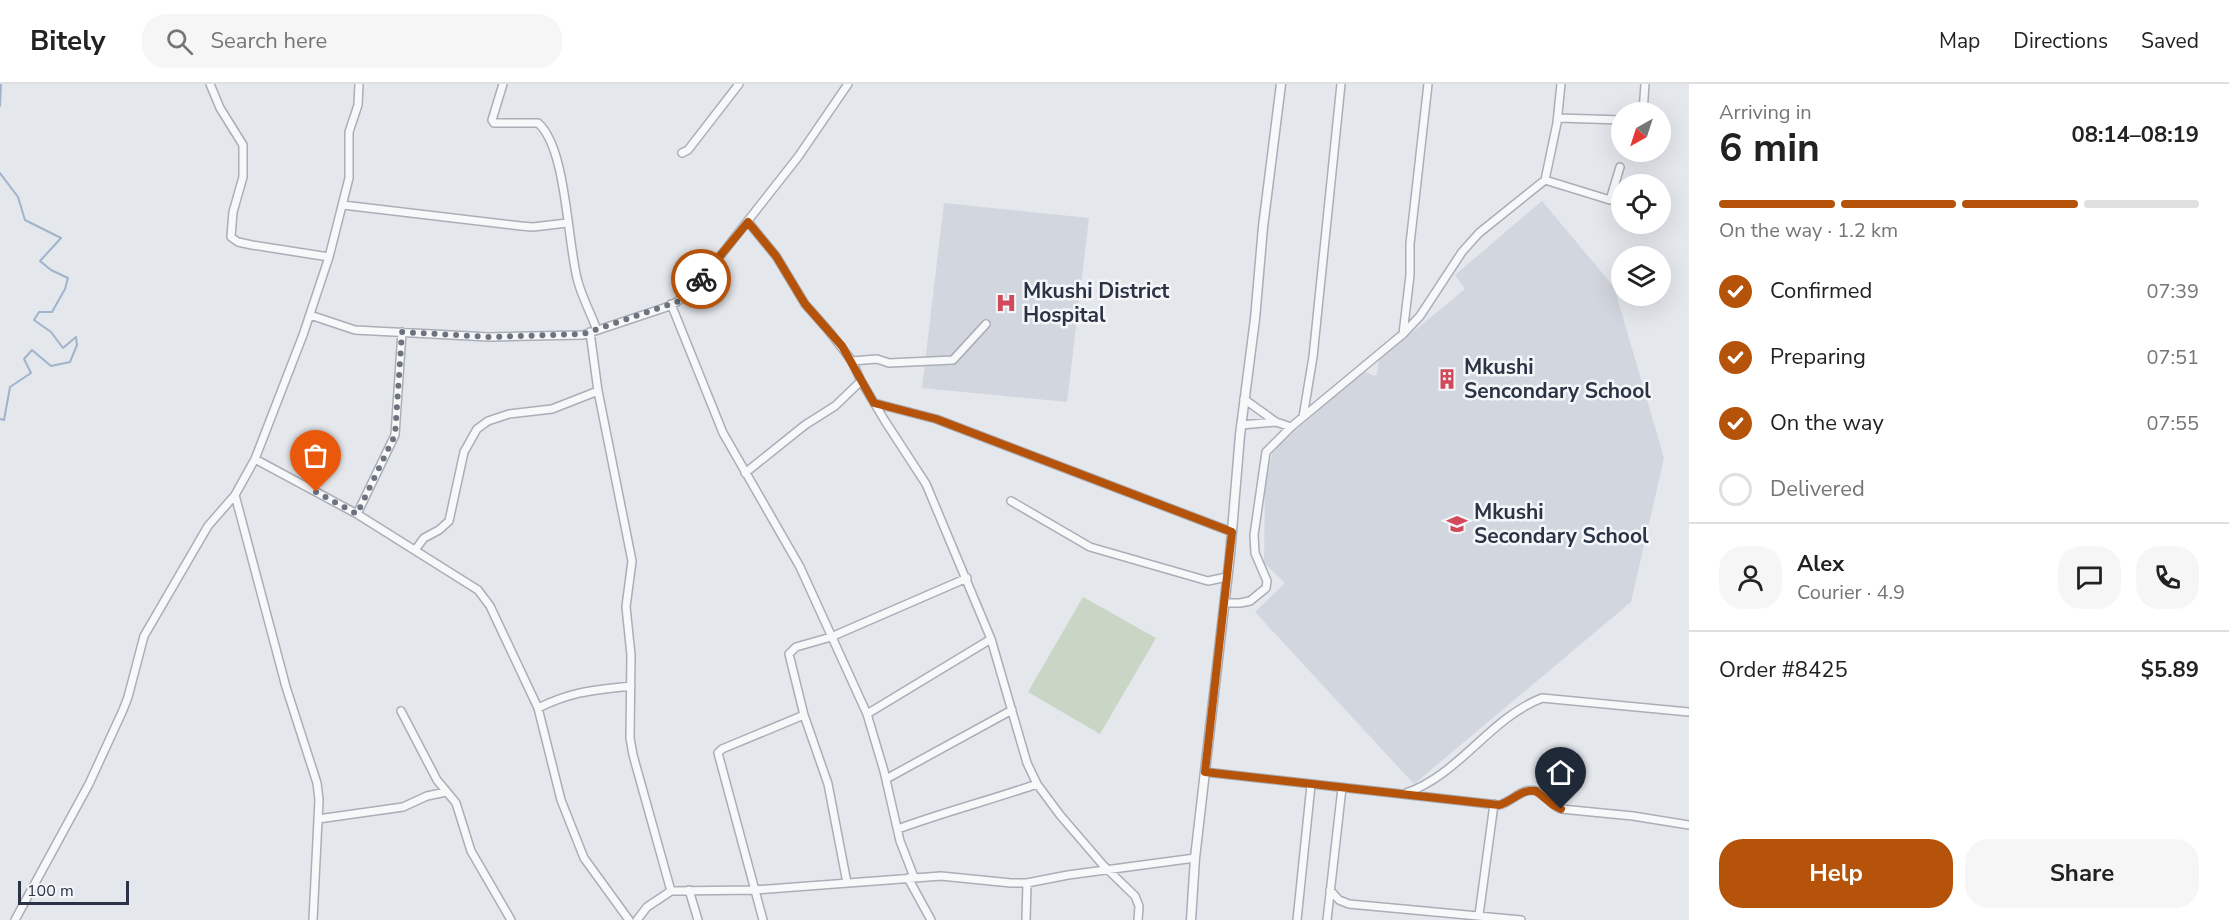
<!DOCTYPE html>
<meta charset="utf-8">
<style>
body{margin:0;font-family:"Nunito Sans",sans-serif;background:#f6f6f6;color:#222;height:100vh;display:flex;flex-direction:column;font-size:22px;white-space:nowrap}
*{box-sizing:border-box;margin:0}
p{font-size:20px;color:#767676}
.icon{flex:none;width:33px;height:33px;fill:none;stroke:currentColor;stroke-width:2;stroke-linecap:round;stroke-linejoin:round}
.map{position:relative;flex:1;overflow:hidden}
.panel{display:flex;flex-direction:column;background:#fff;width:540px}
.panel>*{flex:none}
.needle{width:39px;rotate:219deg}
.buttons{position:absolute;left:1611px;top:18px;display:grid;gap:12px}
.buttons a{display:grid;place-items:center;width:60px;height:60px;border-radius:50%;background:#fff;box-shadow:0 6px 24px #0002;font-size:30px}
.scale{position:absolute;left:18px;bottom:15px;width:111px;box-sizing:border-box;padding-left:6px;border:3px solid #2b3445;border-top:0;font-size:16px;line-height:21px;white-space:nowrap;color:#2b3445;-webkit-text-stroke:4px #f4f6f9;paint-order:stroke}
.pin{position:absolute;display:grid;place-items:center;width:51px;height:51px;color:#fff;margin:-62px -26px;border-radius:50% 50% 50% 0;rotate:-45deg;box-shadow:0 0 6px #0007}
.pin .icon{rotate:45deg}
.courier{position:absolute;display:grid;place-items:center;width:60px;height:60px;margin:-30px;border:4px solid #b45309;border-radius:50%;background:#fff;color:#222;box-shadow:0 2px 8px #0007}
.overview em{font-style:normal;font-weight:700}
.overview div{display:flex;flex-direction:column-reverse}
.overview{display:flex;align-items:center;justify-content:space-between;height:102px;padding:0 30px}
h1{font-size:39px;font-weight:700;line-height:45px}
.bar{display:grid;grid-template-columns:repeat(4,1fr);gap:9px 6px;align-content:center;height:72px;padding:0 30px}
.bar i{height:8px;border-radius:4px;background:#e0e0e0}
.bar .active{background:#b45309}
.bar p{grid-column:span 4}
.line{display:flex;align-items:center;gap:15px;padding:0 30px;border-top:2px solid #e0e0e0}
.line div{flex:1}
.round{display:grid;place-items:center;flex:none;width:63px;height:63px;border-radius:24px;background:#f6f6f6}
ol{padding:0 30px;list-style:none}
li{display:flex;align-items:center;gap:18px;height:66px}
li p{margin-inline-start:auto}
li .icon{padding:6px;border-radius:50%;background:#b45309;color:#fff;stroke-width:4}
li:last-child{color:#767676}
li i{width:33px;height:33px;border:3px solid #e0e0e0;border-radius:50%}
.primary-button{display:flex;gap:12px;margin-top:auto;padding:12px 30px}
.primary-button a{flex:1;height:69px;border-radius:24px;background:#b45309;color:#fff;font-size:24px;font-weight:700;line-height:69px;text-align:center}
.primary-button a+a{background:#f6f6f6;color:#222}
header{display:flex;align-items:center;gap:36px;box-sizing:border-box;height:84px;padding:0 30px;background:#fff;border-bottom:2px solid #e0e0e0}
header strong{font-size:28px}
nav{display:flex;gap:33px;margin-inline-start:auto;font-size:21px}
.search{width:420px;height:54px;background:#f6f6f6;display:flex;align-items:center;gap:15px;box-sizing:border-box;padding:0 21px;border-radius:24px;color:#767676;font-size:22px}
main{display:flex;flex:1;min-height:0}
.map>svg:first-child{display:block}
.built{fill:#d2d6de}
.green{fill:#c9d6c5}
.lines{fill:none;stroke-linecap:round;stroke-linejoin:round}
.stream{stroke:#9fb4cc;stroke-width:2}
.minor-casing{stroke:#a9aeb7;stroke-width:10}
.tertiary-casing{stroke:#a9aeb7;stroke-width:11}
.minor{stroke:#f7f8fa;stroke-width:7}
.tertiary{stroke:#f7f8fa;stroke-width:8}
.done{stroke:#6c737f;stroke-width:6;stroke-dasharray:0 10.8}
.route{stroke:#b45309;stroke-width:8}
.labels{text-anchor:middle;dominant-baseline:central;stroke-width:5;stroke-linejoin:round;paint-order:stroke}
.poi-label{font-size:21px;font-weight:bold;fill:#2b3445;stroke:#f4f6f9;text-anchor:start}
</style>
<header>
<strong>Bitely</strong>
<div class="search"><svg class="icon" aria-label="search" viewBox="0 0 24 24"><circle cx="10" cy="10" r="6"/><path d="M15 15l6 6"/></svg>Search here</div>
<nav><a>Map</a><a>Directions</a><a>Saved</a></nav>
</header>
<main>
<div class="map">
<svg width="1689" height="836" viewBox="0 0 1689 836">
<rect width="100%" height="100%" fill="#e4e7ec"/>
<!-- built -->
<path class="built" d="M 1542,117 L 1614,203 L 1664,374 L 1631,518 L 1414,700 L 1255,528 L 1285,499 L 1264,479 L 1265,401 L 1273,366 L 1364,287 L 1374,292 L 1377,290 L 1379,276 L 1465,205 L 1455,191 Z
M 944,119 L 1089,134 L 1067,318 L 922,304 Z"/>
<!-- green -->
<path class="green" d="M 1083,513 L 1156,554 L 1100,650 L 1028,608 Z"/>
<g class="lines">
<!-- stream -->
<path class="stream" d="M 0,22 L 1,0
M 0,89 L 18,113 L 25,136 L 61,154 L 40,177 L 51,186 L 68,194 L 65,205 L 52,228 L 39,228 L 34,236 L 51,248 L 63,264 L 76,253 L 77,261 L 70,278 L 51,282 L 32,266 L 24,275 L 31,289 L 10,303 L 4,336 L 0,335"/>
<!-- minor casing -->
<g class="minor-casing">
<path id="minor" d="M 210,0 L 220,24 L 243,61 L 243,93 L 233,128 L 231,153 L 238,158 L 252,161 L 329,173
M 503,0 L 492,36 L 494,39 L 538,39 C 567,64 567,159 578,198 C 583,215 591,230 597,246
M 1643,28 L 1645,0
M 1558,34 L 1622,36
M 682,69 L 688,66 L 739,0
M 1545,96 L 1610,116 L 1620,83
M 343,121 L 521,142 L 533,143 L 567,139
M 748,138 L 776,172 L 805,220 L 828,246 L 852,277 L 861,297 L 885,337 L 926,400 L 991,555 L 1027,679 L 1037,700 L 1060,731 L 1103,781 L 1135,812 L 1139,822 L 1138,836
M 671,220 L 723,349 L 800,483 L 867,630 L 884,687 L 900,757 L 914,793
M 310,231 L 355,246 L 489,253 L 583,251 L 664,224 L 677,218 L 698,198 L 717,176 L 798,73 L 848,0
M 590,248 L 598,307 L 632,477 L 626,523 L 631,571 L 630,654 L 633,671 L 671,807
M 1403,250 L 1410,191 L 1410,160 L 1428,0
M 852,277 L 877,275 L 889,279 L 953,276 L 986,240
M 1244,315 L 1276,338 L 1291,343
M 874,319 L 936,335 L 1232,448
M 1303,333 L 1313,273 L 1341,0
M 1241,341 L 1276,338
M 255,375 L 357,430 L 478,506 L 490,522 L 538,624 L 561,716 L 584,774 L 629,836
M 745,389 L 805,341 L 835,322 L 861,297
M 235,411 L 286,603 L 317,699 L 319,716 L 313,836
M 1011,417 L 1090,463 L 1208,497 L 1227,493
M 357,430 L 395,351 L 402,248
M 415,466 L 424,454 L 439,446 L 449,437 L 464,368 L 477,345 L 488,337 L 509,330 L 552,325 L 598,307
M 1225,519 L 1240,519 L 1250,517 L 1266,504 L 1267,497 L 1255,469 L 1254,451 L 1266,368 L 1291,343 L 1403,250 L 1420,232 L 1462,168 L 1479,149 L 1545,96 L 1557,39 L 1561,0
M 538,624 C 573,607 594,606 631,602
M 401,627 L 437,696 L 456,719 L 471,767 L 511,836
M 867,630 L 991,555
M 1205,688 L 1499,721 C 1512,718 1524,701 1538,708 C 1547,713 1552,721 1561,725 L 1633,732 L 1689,741
M 886,695 L 1012,626
M 1406,709 C 1459,691 1490,634 1542,614 L 1689,628
M 318,735 L 403,723 L 427,712 L 446,708
M 898,745 C 944,728 991,716 1037,700
M 908,794 L 931,836
M 847,799 L 828,700 L 804,631 L 789,570 L 796,563 L 831,553 L 967,494
M 689,806 L 698,836
M 1330,806 L 1339,816 L 1349,820 L 1521,836
M 1479,831 L 1494,720
M 15,836 L 89,700 L 123,626 L 128,613 L 144,552 L 208,442 L 235,411 L 255,375 L 303,251 L 329,173 L 349,94 L 349,48 L 358,21 L 359,0
M 637,836 L 647,823 L 671,807 L 755,806 L 941,792 L 1011,799 L 1027,799 L 1068,791 L 1195,774
M 763,836 L 718,669 L 722,665 L 804,631
M 1026,836 L 1027,799
M 1297,836 L 1311,701
M 1327,836 L 1342,704"/>
</g>
<!-- tertiary casing -->
<g class="tertiary-casing">
<path id="tertiary" d="M 1191,836 L 1195,774 L 1230,471 L 1240,351 L 1255,235 L 1263,143 L 1281,0"/>
</g>
<!-- minor -->
<use href="#minor" class="minor"/>
<!-- tertiary -->
<use href="#tertiary" class="tertiary"/>
</g>
<g class="lines">
<!-- done -->
<path class="done" d="M 316,408 L 357,430 L 395,351 L 402,248 L 489,253 L 583,250 L 677,218 L 701,195"/>
<!-- route -->
<path class="route" d="M 701,195 L 748,138 L 776,172 L 805,220 L 842,262 L 874,319 L 936,335 L 1232,448 L 1205,688 L 1499,721 C 1513,717 1520,705 1536,707 L 1553,721 L 1561,725"/>
</g>
<!-- icons -->
<defs>
<g id="hospital-bare" transform="scale(1.62)"><path d="M-5-5h3v3.5h4V-5h3V5h-3V1.5h-4V5h-3Z" fill="#d1495b" stroke="#f4f6f9" stroke-width="2.5" paint-order="stroke"/></g>
<g id="building-bare" transform="scale(1.62)"><path d="M-4-6H4V6H1V3H-1V6H-4ZM-2.5-4.3h1.7v1.8h-1.7ZM.8-4.3h1.7v1.8H.8ZM-2.5-1h1.7V.8h-1.7ZM.8-1h1.7V.8H.8Z" fill="#d1495b" stroke="#f4f6f9" stroke-width="2.5" paint-order="stroke"/></g>
<g id="school-bare" transform="scale(1.62)"><path d="M0-5L7-2L0 1L-7-2ZM-4 1L0 2.5L4 1V4Q0 6-4 4Z" fill="#d1495b" stroke="#f4f6f9" stroke-width="2.5" paint-order="stroke"/></g>
</defs>
<g fill-rule="evenodd">
<use href="#hospital-bare" x="1006" y="219"/>
<use href="#building-bare" x="1447" y="295"/>
<use href="#school-bare" x="1457" y="440"/>
</g>
<g class="labels">
<!-- poi labels -->
<g class="poi-label">
<text x="1023" y="207">Mkushi District<tspan x="1023" dy="24">Hospital</tspan></text>
<text x="1464" y="283">Mkushi<tspan x="1464" dy="24">Sencondary School</tspan></text>
<text x="1474" y="428">Mkushi<tspan x="1474" dy="24">Secondary School</tspan></text>
</g>
</g>
</svg>
<div class="buttons">
<a><svg class="needle" viewBox="-14 -14 28 28"><path d="M0-13l5 13h-10z" fill="#e53935"/><path d="M0 13l5-13h-10z" fill="#767676"/></svg></a>
<a><svg class="icon" aria-label="locate" viewBox="0 0 24 24"><circle cx="12" cy="12" r="6"/><path d="M12 2v4M12 18v4M2 12h4M18 12h4"/></svg></a>
<a><svg class="icon" aria-label="layers" viewBox="0 0 24 24"><path d="M12 4l9 5-9 5-9-5zM3 14l9 5 9-5"/></svg></a>
</div>
<div class="scale">100 m</div>
<div class="pin" style="left:316px;top:408px;background:#ea580c"><svg class="icon" aria-label="bag" viewBox="0 0 24 24"><path d="M5 8h14l-1 12H6zM9 8a3 3 0 0 1 6 0"/></svg></div>
<div class="pin" style="left:1561px;top:725px;background:#1f2937"><svg class="icon" aria-label="home" viewBox="0 0 24 24"><path d="M3 11l9-7 9 7M6 9v11h12V9"/></svg></div>
<div class="courier" style="left:701px;top:195px"><svg class="icon" aria-label="bike" viewBox="0 0 24 24"><circle cx="6" cy="16" r="4"/><circle cx="18" cy="16" r="4"/><path d="M6 16l4-8h5l3 8M10 8l3 8H6M13 5h3"/></svg></div>
</div>
<section class="panel">
<div class="overview"><div><h1>6 min</h1><p>Arriving in</p></div><em>08:14–08:19</em></div>
<div class="bar"><i class="active"></i><i class="active"></i><i class="active"></i><i></i><p>On the way · 1.2 km</p></div>
<ol>
<li><svg class="icon" aria-label="check" viewBox="0 0 24 24"><path d="M5 12l5 5 9-10"/></svg>Confirmed<p>07:39</p></li>
<li><svg class="icon" aria-label="check" viewBox="0 0 24 24"><path d="M5 12l5 5 9-10"/></svg>Preparing<p>07:51</p></li>
<li><svg class="icon" aria-label="check" viewBox="0 0 24 24"><path d="M5 12l5 5 9-10"/></svg>On the way<p>07:55</p></li>
<li><i></i>Delivered</li>
</ol>
<div class="line" style="height:108px"><a class="round"><svg class="icon" aria-label="person" viewBox="0 0 24 24"><circle cx="12" cy="8" r="4"/><path d="M4 21q1-7 8-7t8 7"/></svg></a><div><b>Alex</b><p>Courier · 4.9</p></div><a class="round"><svg class="icon" aria-label="chat" viewBox="0 0 24 24"><path d="M4 5h16v11H9l-5 4z"/></svg></a><a class="round"><svg class="icon" aria-label="phone" viewBox="0 0 24 24"><path d="M5 4h4l2 5-3 2q2 4 5 5l2-3 5 2v4C11 20 4 13 5 4z"/></svg></a></div>
<div class="line" style="height:78px"><div>Order #8425</div><b>$5.89</b></div>
<div class="primary-button"><a>Help</a><a>Share</a></div>
</section>
</main>
